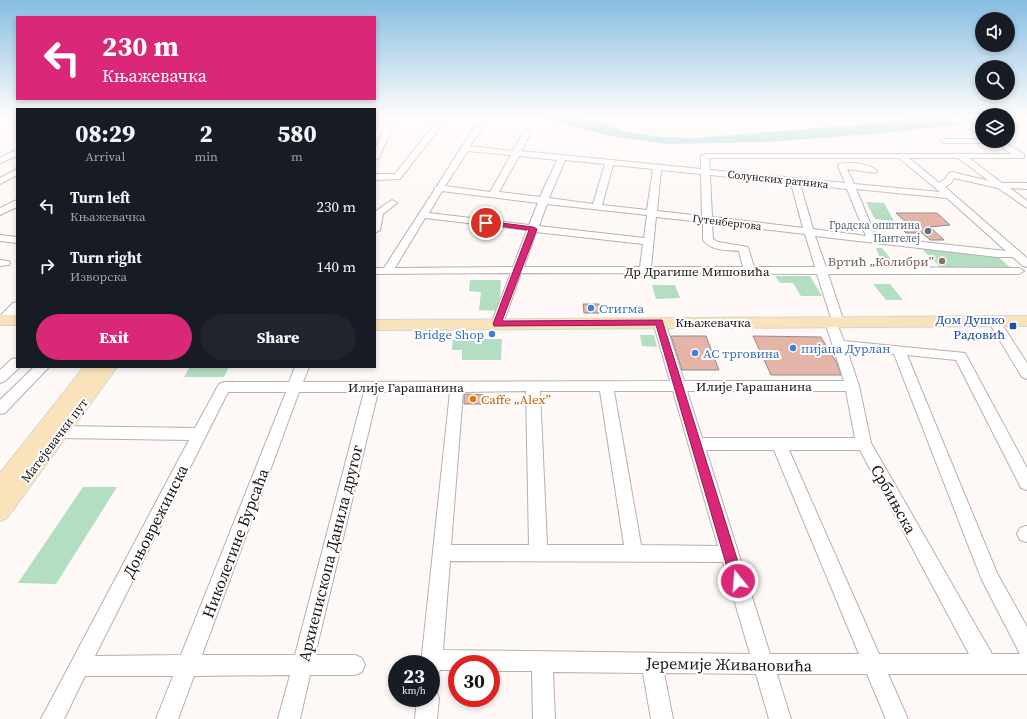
<!DOCTYPE html>
<html lang="en">
<head>
<meta charset="utf-8">
<style>
	body { margin:0; font-family:"Source Serif 4",serif; background:#20242c; color:#f1f3f6; height:100vh; display:flex; flex-direction:column; font-size:15px; white-space:nowrap }
	* { box-sizing:border-box; margin:0 }
	p { font-size:13px; color:#9ea1a6 }
	.icon { flex:none; width:22px; height:22px; fill:none; stroke:currentColor; stroke-width:2; stroke-linecap:round; stroke-linejoin:round }
	.map { position:relative; flex:1; overflow:hidden }
	.sheet { position:absolute; left:16px; top:108px; width:360px; height:260px; display:flex; flex-direction:column; background:#171b24; border-radius:0px; box-shadow:0 2px 6px #0003 }
	.sheet>* { flex:none }
	.banner { position:absolute; left:16px; top:16px; width:360px; height:84px; border-radius:0px; box-shadow:0 2px 6px #0003; background:#db2777; color:#fff; overflow:hidden }
	.buttons { position:absolute; left:975px; top:12px; display:grid; gap:8px }
	.buttons a { display:grid; place-items:center; width:40px; height:40px; border-radius:50%; background:#171b24; box-shadow:0 2px 6px #0003; font-size:20px }
	.speed { position:absolute; left:388px; top:655px; display:flex; gap:8px; font-size:20px; font-weight:700; text-align:center }
	.speed>* { display:grid; place-content:center; width:52px; height:52px; border-radius:50%; background:#171b24; box-shadow:0 2px 6px #0003; line-height:1 }
	.speed small { font-size:10px; font-weight:400 }
	.speed .limit { border:6px solid #d22; background:#fff; color:#111 }
	.pin { position:absolute; display:grid; place-items:center; width:34px; height:34px; color:#fff; margin:-17px; border:2px solid #fff; border-radius:50%; box-shadow:0 1px 4px #0007 }
	.me { position:absolute; width:44px; margin:-22px; rotate:343deg; stroke-linejoin:round; filter:drop-shadow(0 0 3px #0008) }
	.turn { display:flex; align-items:center; gap:14px; height:84px; padding:0 20px; font-size:18px }
	.turn .icon { width:52px; height:52px; stroke-width:2.5 }
	.turn b { display:block; font-size:28px; line-height:34px }
	.eta { display:flex; justify-content:space-evenly; align-items:center; height:68px; text-align:center }
	.eta b { font-size:24px; font-weight:800; line-height:28px }
	.primary-button { display:flex; gap:8px; margin-top:auto; padding:8px 20px }
	.primary-button a { flex:1; height:46px; border-radius:24px; background:#db2777; color:#fff; font-size:16px; font-weight:800; line-height:46px; text-align:center }
	.primary-button a+a { background:#20242c; color:#f1f3f6 }
	ul { padding:0; list-style:none }
	li { display:flex; align-items:center; gap:12px; height:60px; padding:0 20px }
	li div { flex:1 }
	li b { display:block; font-size:15px }
	li em { font-style:normal }
	.map>svg:first-child { display:block }
	.green { fill:#b4dec2 }
	.water { fill:#94ccd6 }
	.building { fill:#e4b4a6; stroke:#958c89 }
	.lines { fill:none; stroke-linecap:round; stroke-linejoin:round }
	.minor-casing { stroke:#b8b0ac; stroke-width:2 }
	.major-casing { stroke:#d5d5d5; stroke-width:2 }
	.minor { fill:#fff; fill-rule:evenodd }
	.major { fill:#fae3ba; fill-rule:evenodd }
	.route { fill:#db2777; stroke:#8e194d }
	.service-dot { fill:#5c6f8a; stroke:#fff; stroke-width:1.5 }
	.education-dot { fill:#8d6e63; stroke:#fff; stroke-width:1.5 }
	.shop-dot { fill:#3f7fe0; stroke:#fff; stroke-width:1.5 }
	.transit-dot { fill:#1a4fb4; stroke:#fff; stroke-width:1.5 }
	.food-dot { fill:#e8710a; stroke:#fff; stroke-width:1.5 }
	.labels { text-anchor:middle; stroke-width:4; stroke-linejoin:round; paint-order:stroke }
	.far-street-label { font-size:11px; fill:#181514; stroke:#fff }
	.far-service-label { font-size:11px; fill:#4e5e75; stroke:#fff; text-anchor:end }
	.education-label { font-size:13px; fill:#785e54; stroke:#fff; text-anchor:end }
	.street-label { font-size:13px; fill:#181514; stroke:#fff }
	.shop-label { font-size:13px; fill:#366cbe; stroke:#fff; text-anchor:start }
	.transit-label { font-size:13px; fill:#164399; stroke:#fff; text-anchor:end }
	.food-label { font-size:13px; fill:#c56008; stroke:#fff; text-anchor:start }
	.near-street-label { font-size:16px; fill:#181514; stroke:#fff }
</style>
</head>
<body>
<div class="map">
<svg width="1027" height="719" viewBox="0 0 1027 719">
	<rect width="100%" height="100%" fill="#fef8f6"/>
	<g class="green">
		<polygon points="866,202 884,203 894,221 875,219"/>
		<polygon points="919,246 996,255 1013,270 942,269"/>
		<polygon points="876,248 882,248 897,267 883,267"/>
		<polygon points="775,276 810,276 822,296 801,296 793,283 780,283"/>
		<polygon points="470,280 501,280 499,311 479,310 481,292 469,291"/>
		<polygon points="873,284 890,284 903,300 886,300"/>
		<polygon points="652,285 675,285 680,298 656,299"/>
		<polygon points="640,335 654,335 657,347 642,346"/>
		<polygon points="453,339 502,339 501,360 462,360 462,350 452,350"/>
		<polygon points="190,367 229,367 224,377 184,377"/>
		<polygon points="83,487 117,487 56,584 18,583"/>
	</g>
	<polygon class="water" points="540,116 569,116 604,124 625,132 662,137 693,138 885,123 928,116 982,116 982,122 884,133 766,142 666,144 611,136 570,126"/>
	<g class="building">
		<polygon points="896,213 937,213 950,225 930,227 944,240 930,240 922,233 906,233 899,226 910,226"/>
		<polygon points="583,304 599,304 600,313 584,313"/>
		<polygon points="671,336 706,336 719,370 682,370"/>
		<polygon points="753,336 821,337 837,363 841,375 771,375"/>
		<polygon points="464,394 487,395 486,404 464,404"/>
	</g>
	<g class="lines">
		<defs>
			<g id="minor">
				<polygon points="389,116 397,116 379,158 375,160 375,149"/>
				<polygon points="436,116 443,116 438,130 400,179 375,180 375,174 395,174 430,130"/>
				<polygon points="944,116 953,116 982,130 982,135"/>
				<path d="M475,126h6l1,2 -12,18 43,5 10,-18 4,-2 4,2 -10,18 180,18v-13l4,-2h307l-20,-13h10l22,13v4h-55l33,25h25v6l-17,-1 17,13v7l-29,-20 -44,-10 -3,5 -6,4 82,71v9l-4,-1 -10,-9h-16l-182,-21 11,31 193,1 5,3 -5,3h-191l16,48 -2,3 -4,1 6,15 121,12 62,115v22l-6,-2 -65,-128 -49,-5 90,218 30,54v47h-139l20,45h-22l-19,-45h-90l14,45h-22l-13,-45 -92,-1 9,46h-22l-8,-46 -90,-1 2,47h-22l-1,-48h-41v-7h-34v6h-17l-2,4 -7,3v-13h-10l29,-272h-72l-63,263h40l7,3 3,7 -3,7 -7,3h-45l-10,44h-22l12,-44 -96,1 -16,43h-22l17,-43h-88l-21,43h-23l148,-279 -129,-2 -5,-2 -2,-4 2,-4 5,-2 135,2 24,-44 5,-2h65l6,-15h14l-6,15 367,-1 -17,-59 2,-3h8l2,3 19,59h160l-19,-59 2,-3 4,-1 -14,-44 -296,-1 -18,51 -2,3h-8l-2,-3 20,-51 -136,1v-6h9l51,-79 -1,-1 3,-2zM468,151l43,4 -21,37 -45,-6zM519,156l38,4 -17,37 -41,-5zM709,158h190l41,34 -86,-8 -7,-15 29,4 1,-2c-7,-8 -28,-9 -38,-7l-1,2 7,17 -135,-13zM909,158h49l31,23 -37,-9 -3,1 -4,6 -6,4zM565,160l40,4 -12,40 -44,-6zM613,165l40,4 -6,41 -45,-5zM661,170l40,4 1,42 -45,-5zM710,175l81,8 12,45 -91,-11zM800,184l47,5 19,47 -53,-7zM856,189l91,9 59,53 -130,-14zM442,191l96,12 -9,22 -100,-12zM547,204l100,11 -3,23 -105,-12zM656,217l47,5v18c8,11 24,10 36,11l4,16h-92zM425,218l102,12 -14,37 -118,1zM712,223l93,11 10,33h-61l-6,-20 -30,-5 -5,-3zM536,232l107,12 -3,23h-116zM847,350l47,4 87,224 39,76h-28l-121,-211 -12,-57zM526,391l3,154h-78l12,-153zM540,391h60l24,154h-77zM614,391h59l45,155 -77,-1zM687,391h159l9,47h-153zM228,392h58l-105,263 -86,1zM299,392h65l-69,263h-93zM706,450h68l85,204h-89zM789,450h71l109,204h-90zM450,561l273,1 27,92 -307,-4z"/>
				<polygon points="942,139 982,139 982,141 986,141 982,143 945,143 941,141"/>
				<polygon points="14,151 17,151 17,156 0,163 0,158"/>
				<polygon points="17,169 17,175 0,184 0,178"/>
				<polygon points="17,200 17,207 0,215 0,208"/>
				<polygon points="392,200 397,203 383,214 380,230 375,233 375,212 384,205"/>
				<polygon points="0,235 17,237 17,243 0,241"/>
				<polygon points="0,260 9,261 10,263 9,265 0,266"/>
				<polygon points="17,302 17,313 7,323 0,323 0,316 13,303"/>
				<polygon points="994,317 998,318 1027,363 1027,379 1022,377 988,321 990,318"/>
				<polygon points="17,358 17,367 20,367 5,381 0,383 0,370 12,359"/>
				<polygon points="34,367 49,367 5,413 0,414 0,400"/>
				<polygon points="1026,526 1027,526 1027,542 1020,540 1017,534 1020,528"/>
				<polygon points="431,689 436,690 439,698 437,719 415,719 417,698 431,698"/>
			</g>
			<g id="major">
				<rect x="0" y="315" width="17" height="10"/>
				<polygon points="1027,316 1027,326 375,330 375,320"/>
				<polygon points="84,367 117,367 7,518 0,521 0,473"/>
			</g>
		</defs>
		<use href="#minor" class="minor-casing"/>
		<use href="#major" class="major-casing"/>
		<use href="#minor" class="minor"/>
		<use href="#major" class="major"/>
	</g>
	<linearGradient id="sky" x2="0" y2="1"><stop stop-color="#86bee1"/><stop offset="0.54" stop-color="#fffcfb"/><stop offset="1" stop-color="#fffcfb" stop-opacity="0"/></linearGradient>
	<rect width="1027" height="216" fill="url(#sky)"/>
	<polygon class="route" points="486,221 533,227 537,229 502,321 662,320 744,581 742,586 738,588 733,586 731,581 656,325 494,326 493,324 529,230 483,224 482,223"/>
	<circle class="service-dot" cx="928" cy="231" r="4"/>
	<circle class="education-dot" cx="942" cy="261" r="4"/>
	<g class="shop-dot">
		<circle cx="591" cy="308" r="4"/>
		<circle cx="492" cy="334" r="4"/>
		<circle cx="793" cy="348" r="4"/>
		<circle cx="695" cy="353" r="4"/>
	</g>
	<rect class="transit-dot" x="1009" y="322" width="8" height="8" rx="2"/>
	<circle class="food-dot" cx="473" cy="399" r="4"/>
	<g class="labels">
		<g class="far-street-label">
			<text transform="translate(778 179) rotate(6)" y="4">Солунских ратника</text>
			<text transform="translate(727 222) rotate(7)" y="4">Гутенбергова</text>
		</g>
		<g class="far-service-label">
			<text x="920" y="229">Градска општина<tspan x="920" dy="13">Пантелеј</tspan></text>
		</g>
		<g class="education-label">
			<text x="934" y="266">Вртић „Колибри”</text>
		</g>
		<g class="street-label">
			<text x="697" y="276">Др Драгише Мишовића</text>
			<text x="713" y="327">Књажевачка</text>
			<text x="754" y="391">Илије Гарашанина</text>
			<text x="406" y="392">Илије Гарашанина</text>
			<text transform="translate(54 440) rotate(-53)" y="5">Матејевачки пут</text>
		</g>
		<g class="shop-label">
			<text x="599" y="313">Стигма</text>
			<text x="484" y="339" text-anchor="end">Bridge Shop</text>
			<text x="801" y="353">пијаца Дурлан</text>
			<text x="703" y="358">АС трговина</text>
		</g>
		<g class="transit-label">
			<text x="1005" y="324">Дом Душко<tspan x="1005" dy="15">Радовић</tspan></text>
		</g>
		<g class="food-label">
			<text x="481" y="404">Caffe „Alex”</text>
		</g>
		<g class="near-street-label">
			<text transform="translate(894 499) rotate(61)" y="6">Србињска</text>
			<text transform="translate(155 521) rotate(-63)" y="6">Доњоврежинска</text>
			<text transform="translate(235 543) rotate(-69)" y="6">Николетине Бурсаћа</text>
			<text transform="translate(330 553) rotate(-76)" y="6">Архиепископа Данила другог</text>
			<text transform="translate(729 664) rotate(1)" y="6">Јеремије Живановића</text>
		</g>
	</g>
</svg>
<div class="buttons">
<a><svg class="icon" aria-label="sound" viewBox="0 0 24 24"><path d="M4 9h4l5-4v14l-5-4H4zM17 9q2 3 0 6"/></svg></a>
<a><svg class="icon" aria-label="search" viewBox="0 0 24 24"><circle cx="10" cy="10" r="6"/><path d="M15 15l6 6"/></svg></a>
<a><svg class="icon" aria-label="layers" viewBox="0 0 24 24"><path d="M12 4l9 5-9 5-9-5zM3 14l9 5 9-5"/></svg></a>
</div>
<div class="speed"><div>23<small>km/h</small></div><div class="limit">30</div></div>
<div class="pin" style="left:486px;top:223px;background:#d93025"><svg class="icon" aria-label="arrive" viewBox="0 0 24 24"><path d="M6 21V4h12l-3 4 3 4H6"/></svg></div>
<svg class="me" style="left:738px;top:581px" viewBox="-20 -20 40 40"><circle r="17" fill="#db2777" stroke="#fff" stroke-width="3"/><path d="M0-11L8 9 0 5-8 9z" fill="#fff"/></svg>
<div class="banner">
<div class="turn"><svg class="icon" aria-label="left" viewBox="0 0 24 24"><path d="M17 20v-9H6M10 6l-5 5 5 5"/></svg><div><b>230 m</b>Књажевачка</div></div>
</div>
<section class="sheet">
<div class="eta">
<div><b>08:29</b><p>Arrival</p></div>
<div><b>2</b><p>min</p></div>
<div><b>580</b><p>m</p></div>
</div>
<ul>
<li><svg class="icon" aria-label="left" viewBox="0 0 24 24"><path d="M17 20v-9H6M10 6l-5 5 5 5"/></svg><div><b>Turn left</b><p>Књажевачка</p></div><em>230 m</em></li>
<li><svg class="icon" aria-label="right" viewBox="0 0 24 24"><path d="M7 20v-9h11M14 6l5 5-5 5"/></svg><div><b>Turn right</b><p>Изворска</p></div><em>140 m</em></li>
</ul>
<div class="primary-button"><a>Exit</a><a>Share</a></div>
</section>
</div>
</body>
</html>
